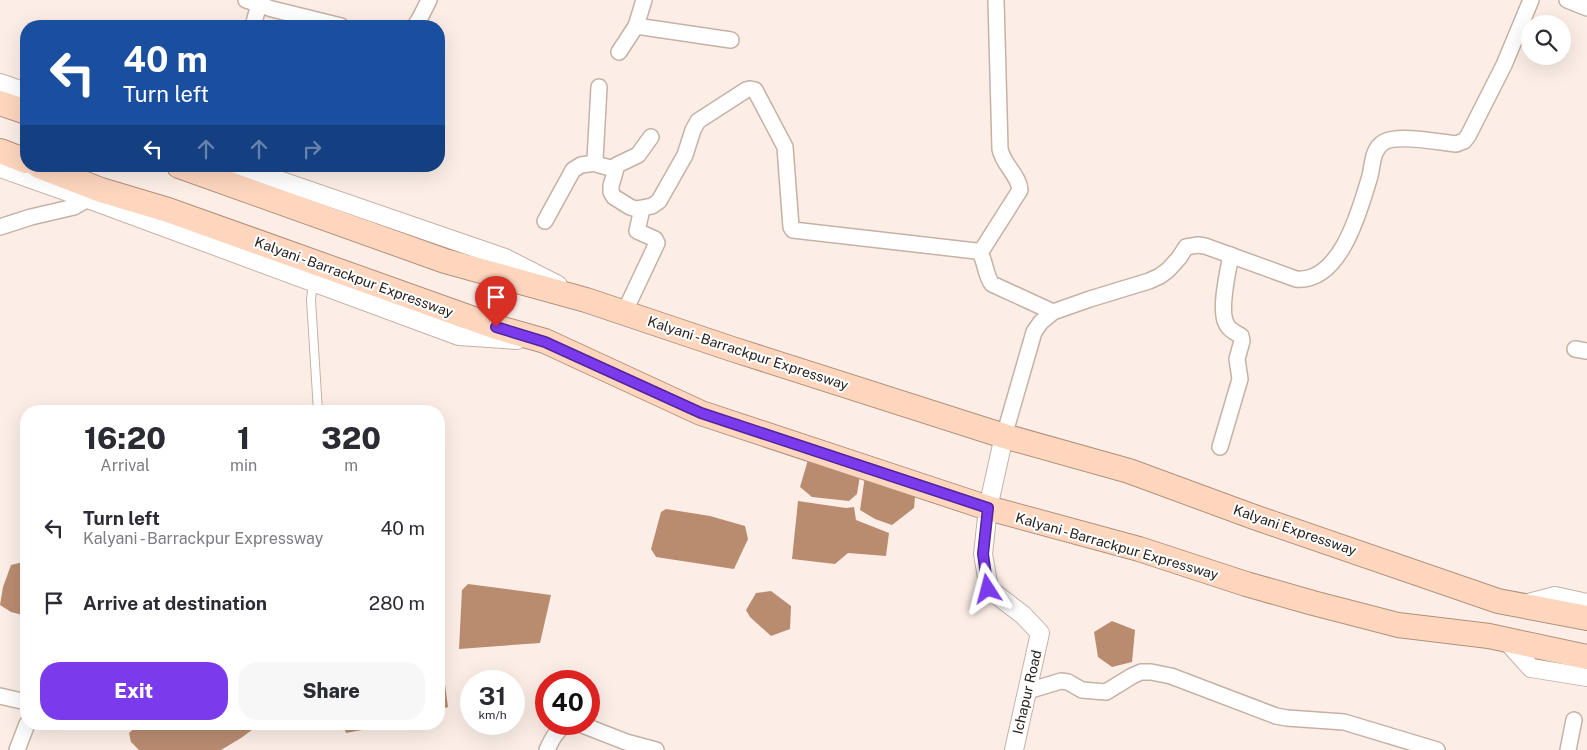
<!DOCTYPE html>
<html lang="en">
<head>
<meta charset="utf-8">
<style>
	body { margin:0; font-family:"Public Sans",sans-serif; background:#f7f7f7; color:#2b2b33; height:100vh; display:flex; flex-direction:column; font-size:19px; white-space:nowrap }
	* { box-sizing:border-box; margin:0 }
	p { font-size:16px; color:#7c7c81 }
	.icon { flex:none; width:28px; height:28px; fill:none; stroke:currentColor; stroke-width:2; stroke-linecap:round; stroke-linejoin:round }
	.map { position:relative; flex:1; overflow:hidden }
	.details { position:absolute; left:20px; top:405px; width:425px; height:325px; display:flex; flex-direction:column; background:#fff; border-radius:20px; box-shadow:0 5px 20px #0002 }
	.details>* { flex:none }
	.hud { position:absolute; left:20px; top:20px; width:425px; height:152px; border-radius:20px; box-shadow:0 5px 20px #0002; background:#1a4fa0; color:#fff; overflow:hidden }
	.fabs { position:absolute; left:1521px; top:15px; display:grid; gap:10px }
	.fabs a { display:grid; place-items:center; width:50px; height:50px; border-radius:50%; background:#fff; box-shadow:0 5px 20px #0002; font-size:25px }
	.speed { position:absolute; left:460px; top:670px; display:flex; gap:10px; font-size:25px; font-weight:700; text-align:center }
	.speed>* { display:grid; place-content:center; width:65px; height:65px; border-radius:50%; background:#fff; box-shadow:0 5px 20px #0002; line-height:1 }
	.speed small { font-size:12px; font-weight:400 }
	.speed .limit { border:8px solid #d22; background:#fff; color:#111 }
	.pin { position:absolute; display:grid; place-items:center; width:42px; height:42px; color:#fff; margin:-51px -21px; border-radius:50% 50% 50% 0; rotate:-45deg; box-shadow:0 0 5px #0007 }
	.pin .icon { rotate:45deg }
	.me { position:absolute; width:55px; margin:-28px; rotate:351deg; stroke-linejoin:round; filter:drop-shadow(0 0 4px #0008) }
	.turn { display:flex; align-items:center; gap:18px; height:105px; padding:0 20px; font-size:22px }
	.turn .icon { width:65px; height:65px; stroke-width:2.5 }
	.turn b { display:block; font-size:35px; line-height:42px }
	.lanes { display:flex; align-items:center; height:48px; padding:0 20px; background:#0003; justify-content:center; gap:25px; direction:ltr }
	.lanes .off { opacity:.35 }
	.eta { display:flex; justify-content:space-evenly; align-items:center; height:85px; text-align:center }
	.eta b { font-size:30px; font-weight:800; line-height:35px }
	.button { display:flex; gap:10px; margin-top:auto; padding:10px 20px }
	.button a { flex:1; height:58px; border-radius:20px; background:#7c3aed; color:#fff; font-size:20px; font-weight:800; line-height:58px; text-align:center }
	.button a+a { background:#f7f7f7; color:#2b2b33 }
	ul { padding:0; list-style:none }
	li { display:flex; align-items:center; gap:15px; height:75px; padding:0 20px }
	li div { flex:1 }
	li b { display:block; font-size:19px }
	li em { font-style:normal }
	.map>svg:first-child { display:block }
	.water { fill:#b98c70 }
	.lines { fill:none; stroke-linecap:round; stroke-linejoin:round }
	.service-casing { stroke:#c6b1a5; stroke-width:10 }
	.minor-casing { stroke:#c6b1a5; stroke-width:18 }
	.tertiary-casing { stroke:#c6b1a5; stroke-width:20 }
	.trunk-casing { stroke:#b2907a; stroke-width:26 }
	.service { stroke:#fff; stroke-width:8 }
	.minor { stroke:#fff; stroke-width:15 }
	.tertiary { stroke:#fff; stroke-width:18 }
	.trunk { stroke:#fed6be; stroke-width:24 }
	.route-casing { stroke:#51269a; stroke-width:12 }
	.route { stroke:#7c3aed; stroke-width:9 }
	.labels { text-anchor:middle; stroke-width:4; stroke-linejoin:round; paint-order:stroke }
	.street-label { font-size:14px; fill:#28211c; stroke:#fff }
</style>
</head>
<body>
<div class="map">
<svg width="1587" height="750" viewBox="0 0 1587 750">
	<rect width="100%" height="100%" fill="#fceee7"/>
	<g class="water">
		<polygon points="810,453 863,457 857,494 849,501 812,497 800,487"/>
		<polygon points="865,476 916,487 914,508 892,525 875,519 860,510"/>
		<polygon points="798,501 846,508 854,507 856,520 889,533 886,556 848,553 835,564 792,559"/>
		<polygon points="666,509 710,516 745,526 748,539 734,569 656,557 651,549 661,512"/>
		<polygon points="19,563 26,563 26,616 11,612 0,605 3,587 11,565"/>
		<polygon points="468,584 551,595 540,643 459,649 462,590"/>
		<polygon points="771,591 791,606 790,629 771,636 750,617 746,610 756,593"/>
		<polygon points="1112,621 1135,630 1132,662 1112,667 1098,657 1094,632"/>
		<polygon points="439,638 448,707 439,710"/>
		<polygon points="139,724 260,724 241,738 221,750 139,750 131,742 129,733"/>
		<polygon points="343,724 394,724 346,733"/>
	</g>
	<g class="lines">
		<defs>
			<polyline id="service" points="313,281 311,300 318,411"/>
			<g id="minor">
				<polyline points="246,0 272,9 341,26"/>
				<polyline points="1567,0 1587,8"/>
				<polyline points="253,26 259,4"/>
				<polyline points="415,26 420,18 429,0"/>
				<polyline points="636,26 731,40"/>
				<polyline points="619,52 636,26 644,0"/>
				<polyline points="599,87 595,160 599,165 615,169"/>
				<path d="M651,137l-13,18 -21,10 -6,21v6l3,5 16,10 6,2 16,-3 7,-5 26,-46 8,-25 5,-9 48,-31 4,-1 5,1 30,57 6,80 2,3 183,21 4,2c6,10 5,22 12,31l61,28"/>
				<polyline points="545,221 573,170 581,165 596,163"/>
				<polyline points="0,227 31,217 74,207 88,199"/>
				<path d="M980,253l40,-63c-1,-15 -17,-25 -20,-41l-4,-149"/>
				<polyline points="624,313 657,243 655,239 637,231 642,209"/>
				<polyline points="1575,349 1587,351"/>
				<path d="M1004,436l30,-104 7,-10 12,-10 37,-13 59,-18 11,-5 8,-6 11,-12 7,-11 12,-2 7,1 91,33c45,4 64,-70 74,-103 3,-12 2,-27 14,-34 14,-8 55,0 72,2l8,-3 4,-5 36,-71 27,-65"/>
				<path d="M1220,447l20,-68 -3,-20 5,-18 -1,-5c-5,-3 -13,-7 -15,-13 -7,-14 2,-52 5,-68"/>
				<polyline points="1028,691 1061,681 1068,682 1082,690 1106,692 1132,676 1141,672 1151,672 1171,676 1276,716 1287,718 1344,722 1437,750"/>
				<polyline points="0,696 26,702"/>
				<polyline points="580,724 626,742 656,750"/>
				<polyline points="17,750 27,724"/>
				<path d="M547,750c5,-11 9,-19 19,-26"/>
				<polyline points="1568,750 1574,720"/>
			</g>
			<g id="tertiary">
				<polyline points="0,83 26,92"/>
				<polyline points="238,166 505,258 558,285"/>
				<polyline points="0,168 88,199 459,336 517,340"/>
				<polyline points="1004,436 988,508 983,554 989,589 1023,615 1040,633 1014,750"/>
				<polyline points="1524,604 1555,596 1587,603"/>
				<polyline points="1505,639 1531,668 1587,677"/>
			</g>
			<g id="trunk">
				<polyline points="0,103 26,112"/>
				<polyline points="0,151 26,161"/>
				<polyline points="39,166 101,190 168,210 496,327 545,341 701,413 988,508 1139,549 1246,584 1313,603 1398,625 1489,636 1587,657"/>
				<polyline points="179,166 445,261 586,300 732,349 1004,436 1129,471 1254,517 1498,601 1587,618"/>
			</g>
		</defs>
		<use href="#service" class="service-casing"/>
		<use href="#minor" class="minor-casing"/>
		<use href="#tertiary" class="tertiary-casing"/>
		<use href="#trunk" class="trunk-casing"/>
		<use href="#service" class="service"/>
		<use href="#minor" class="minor"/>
		<use href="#tertiary" class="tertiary"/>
		<use href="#trunk" class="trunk"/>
	</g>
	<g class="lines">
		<defs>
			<polyline id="route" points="496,327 545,342 701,413 988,508 983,554 988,589"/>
		</defs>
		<use href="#route" class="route-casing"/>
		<use href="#route" class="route"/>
	</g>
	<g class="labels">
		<g class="street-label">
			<text transform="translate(354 277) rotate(20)" y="5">Kalyani - Barrackpur Expressway</text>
			<text transform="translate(748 353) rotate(18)" y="5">Kalyani - Barrackpur Expressway</text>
			<text transform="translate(1295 530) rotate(19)" y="5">Kalyani Expressway</text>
			<text transform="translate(1117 546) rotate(16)" y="5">Kalyani - Barrackpur Expressway</text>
			<text transform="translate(1027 692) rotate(-77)" y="5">Ichapur Road</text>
		</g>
	</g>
</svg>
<div class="fabs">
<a><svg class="icon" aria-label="search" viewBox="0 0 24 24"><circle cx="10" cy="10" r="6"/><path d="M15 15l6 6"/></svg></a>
</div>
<div class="speed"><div>31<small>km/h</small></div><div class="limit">40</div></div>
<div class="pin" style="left:496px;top:327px;background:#d93025"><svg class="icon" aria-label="arrive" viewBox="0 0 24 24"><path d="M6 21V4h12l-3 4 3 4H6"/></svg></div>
<svg class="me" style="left:988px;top:589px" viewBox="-20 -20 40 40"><path d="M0-17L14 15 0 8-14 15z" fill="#7c3aed" stroke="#fff" stroke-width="4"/></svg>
<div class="hud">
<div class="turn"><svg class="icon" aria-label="left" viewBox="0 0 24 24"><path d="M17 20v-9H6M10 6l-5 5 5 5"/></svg><div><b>40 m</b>Turn left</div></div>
<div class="lanes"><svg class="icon" aria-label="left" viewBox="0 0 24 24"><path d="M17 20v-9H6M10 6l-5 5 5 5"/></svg><svg class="icon off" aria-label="ahead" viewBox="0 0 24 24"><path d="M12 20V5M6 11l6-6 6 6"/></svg><svg class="icon off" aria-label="ahead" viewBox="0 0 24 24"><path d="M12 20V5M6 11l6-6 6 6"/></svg><svg class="icon off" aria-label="right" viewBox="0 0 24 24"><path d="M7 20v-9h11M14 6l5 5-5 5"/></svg></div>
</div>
<section class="details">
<div class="eta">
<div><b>16:20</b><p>Arrival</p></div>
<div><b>1</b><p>min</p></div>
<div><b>320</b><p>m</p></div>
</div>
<ul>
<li><svg class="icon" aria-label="left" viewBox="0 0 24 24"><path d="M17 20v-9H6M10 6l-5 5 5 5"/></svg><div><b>Turn left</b><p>Kalyani - Barrackpur Expressway</p></div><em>40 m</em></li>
<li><svg class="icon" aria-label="arrive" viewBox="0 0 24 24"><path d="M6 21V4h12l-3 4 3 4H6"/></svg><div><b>Arrive at destination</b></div><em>280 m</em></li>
</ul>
<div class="button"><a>Exit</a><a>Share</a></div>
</section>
</div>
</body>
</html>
